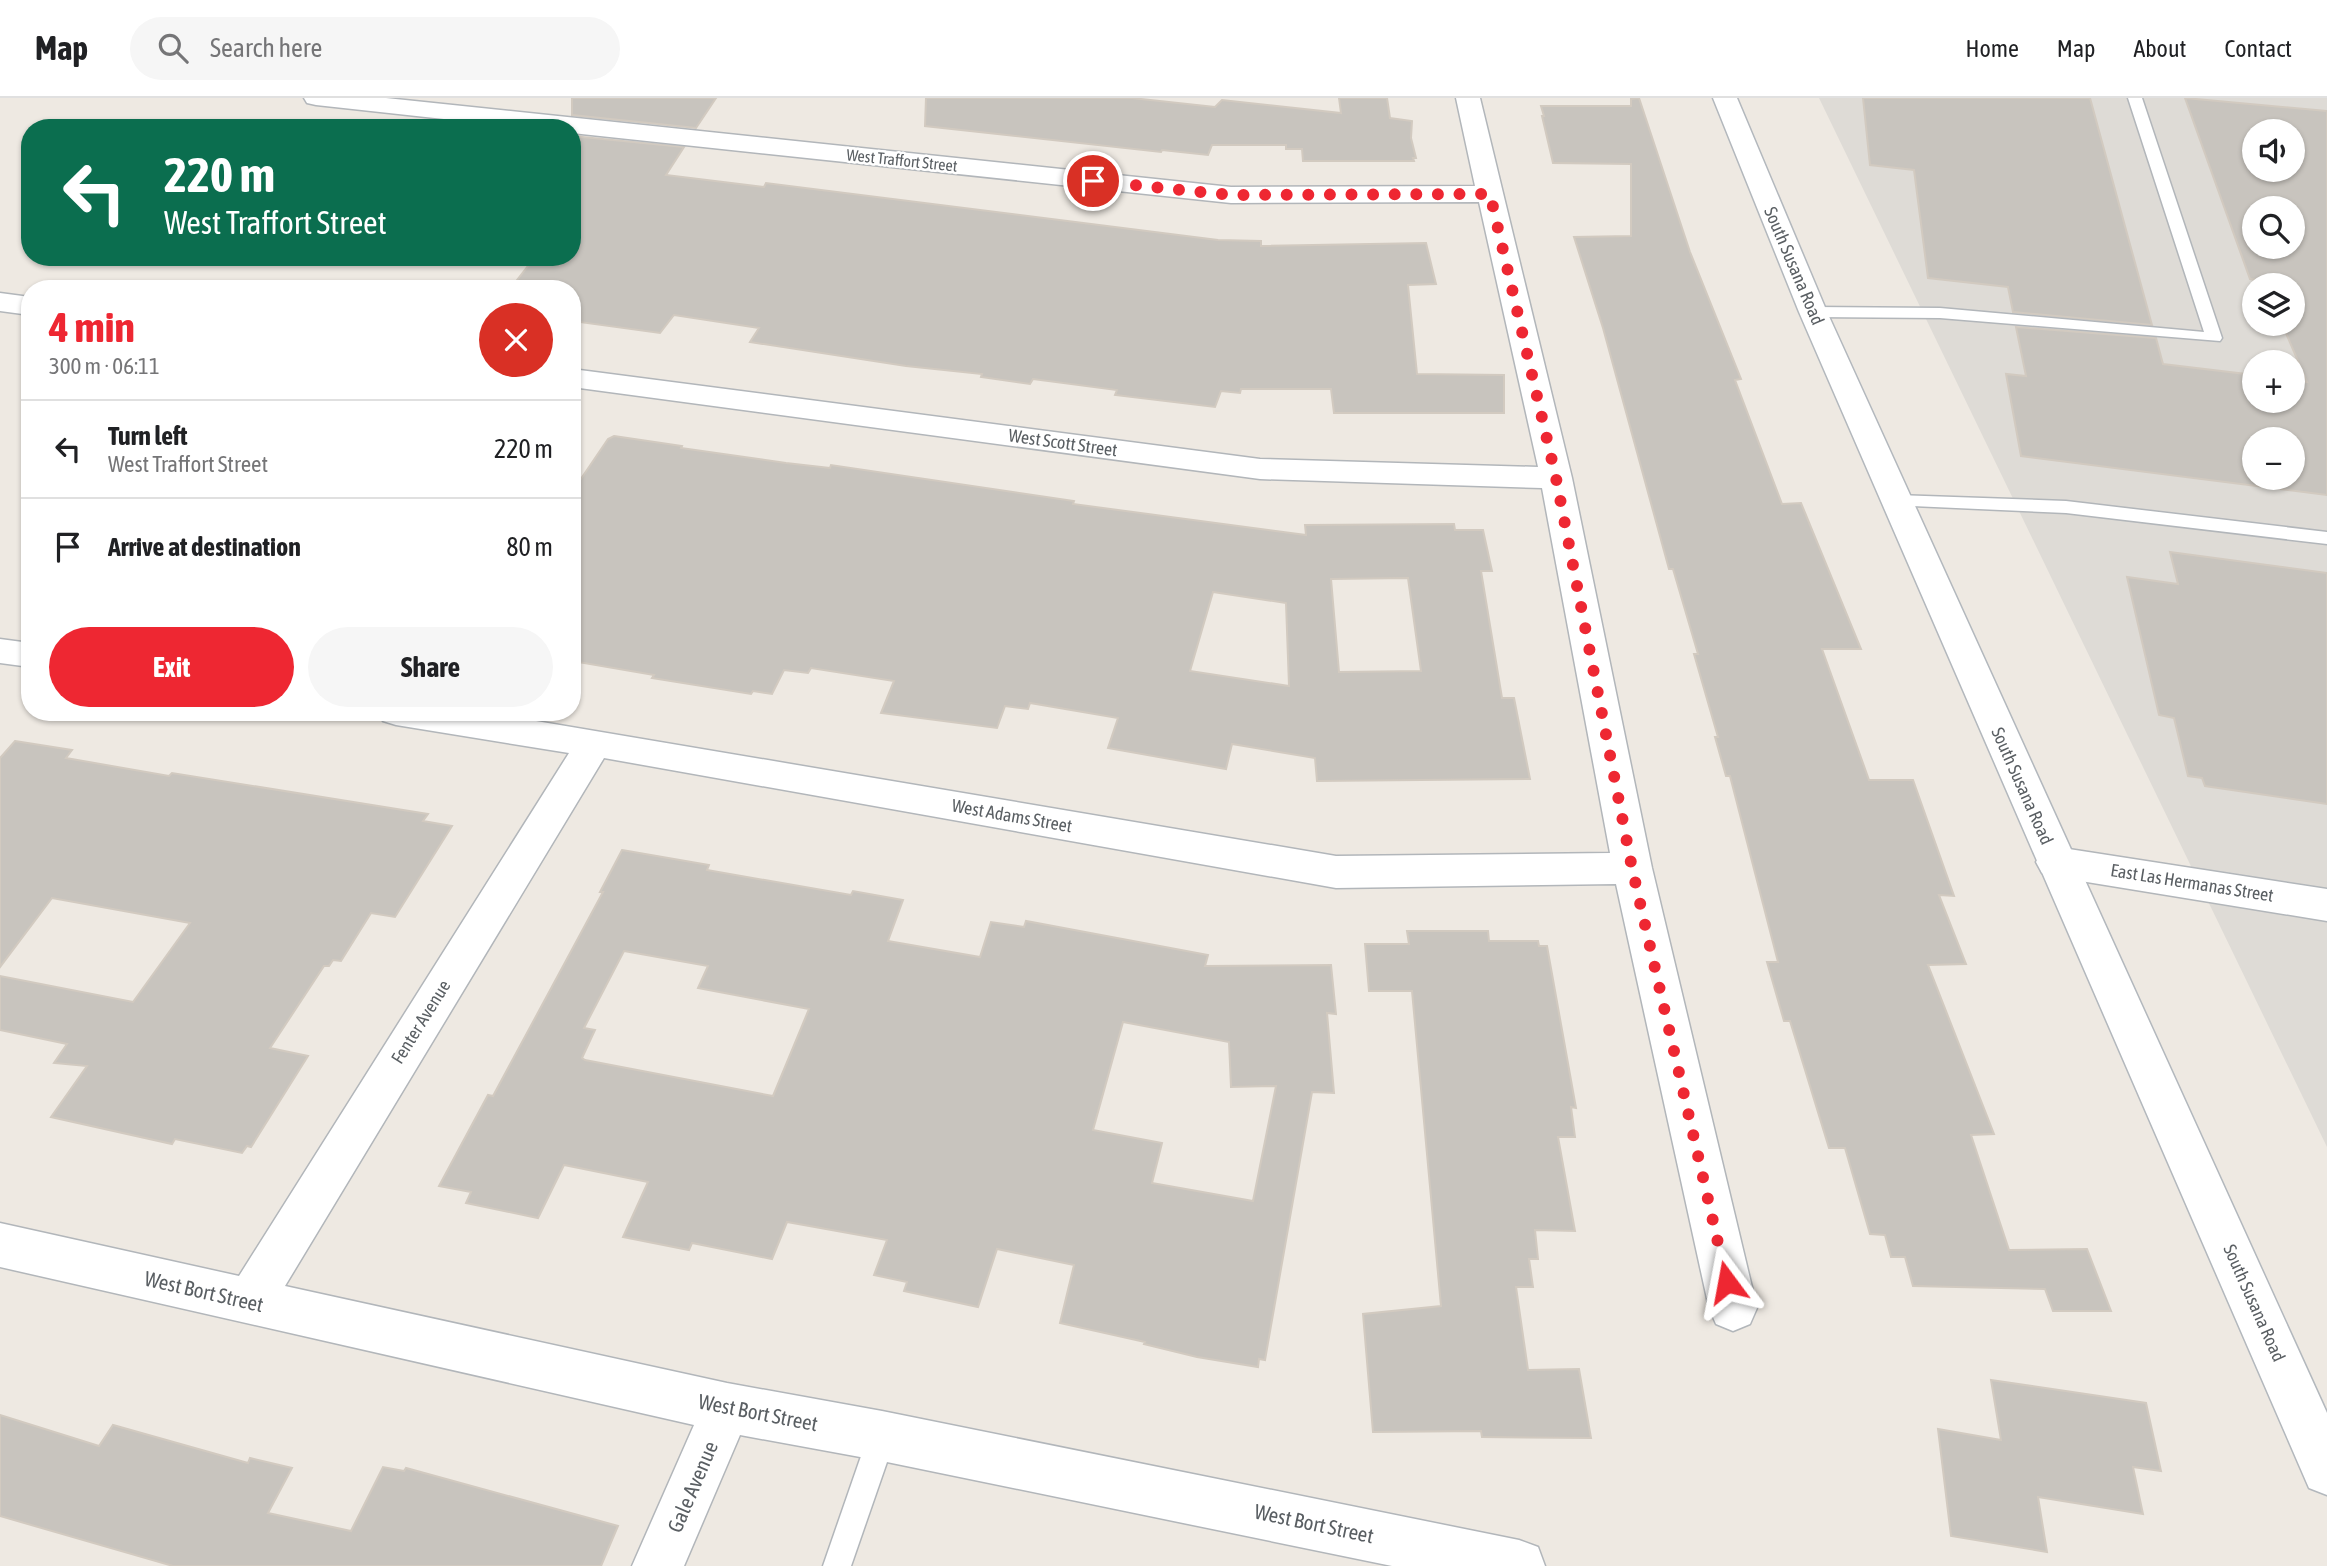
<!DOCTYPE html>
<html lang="en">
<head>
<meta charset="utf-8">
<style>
	body { margin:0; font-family:"Asap Condensed",sans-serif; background:#f6f6f6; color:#202124; height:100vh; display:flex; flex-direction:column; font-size:26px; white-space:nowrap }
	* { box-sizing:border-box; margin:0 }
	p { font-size:23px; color:#757577 }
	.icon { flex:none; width:38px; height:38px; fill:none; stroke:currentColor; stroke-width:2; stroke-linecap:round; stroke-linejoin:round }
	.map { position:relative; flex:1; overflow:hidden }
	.panel { position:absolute; left:21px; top:182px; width:560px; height:441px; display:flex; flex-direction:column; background:#fff; border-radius:28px; box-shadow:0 2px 5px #0004 }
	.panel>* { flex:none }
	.top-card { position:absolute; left:21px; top:21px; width:560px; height:147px; border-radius:28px; box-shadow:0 2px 5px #0004; background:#0b6e4f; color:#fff; overflow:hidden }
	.buttons { position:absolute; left:2242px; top:21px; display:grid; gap:14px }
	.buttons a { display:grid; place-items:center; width:63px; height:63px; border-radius:50%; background:#fff; box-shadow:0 2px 5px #0004; font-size:35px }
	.pin { position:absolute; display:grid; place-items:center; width:60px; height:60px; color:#fff; margin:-30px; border:4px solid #fff; border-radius:50%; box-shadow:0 2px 7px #0007 }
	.me { position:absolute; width:77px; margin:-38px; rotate:347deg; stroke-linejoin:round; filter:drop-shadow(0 0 5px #0008) }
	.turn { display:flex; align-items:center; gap:24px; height:147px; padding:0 28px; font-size:32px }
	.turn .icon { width:91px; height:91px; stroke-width:2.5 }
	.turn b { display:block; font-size:49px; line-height:60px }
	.round { display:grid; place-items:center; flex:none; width:74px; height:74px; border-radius:37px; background:#f6f6f6 }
	.headline { display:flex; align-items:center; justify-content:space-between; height:119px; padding:0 28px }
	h1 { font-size:42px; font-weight:700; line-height:52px; color:#ee2732 }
	.button { display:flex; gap:14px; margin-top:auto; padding:14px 28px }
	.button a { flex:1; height:80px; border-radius:42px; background:#ee2732; color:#fff; font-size:28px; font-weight:700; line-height:80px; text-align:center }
	.button a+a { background:#f6f6f6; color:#202124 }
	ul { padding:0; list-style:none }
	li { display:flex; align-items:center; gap:21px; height:98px; padding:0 28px; border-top:2px solid #e0e0e0 }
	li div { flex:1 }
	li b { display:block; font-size:26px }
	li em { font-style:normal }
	header { display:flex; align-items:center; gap:42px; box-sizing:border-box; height:98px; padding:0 35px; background:#fff; border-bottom:2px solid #e0e0e0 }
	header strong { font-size:33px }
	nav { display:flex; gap:38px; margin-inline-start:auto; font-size:24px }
	.search { width:490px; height:63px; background:#f6f6f6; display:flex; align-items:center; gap:18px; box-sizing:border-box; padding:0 24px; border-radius:38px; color:#757577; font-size:26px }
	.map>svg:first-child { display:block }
	.industrial { fill:#dedbd6; fill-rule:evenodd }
	.building { fill:#c8c4be; stroke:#d2cac0; stroke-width:2; fill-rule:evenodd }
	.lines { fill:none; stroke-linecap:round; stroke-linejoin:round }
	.lane-casing { stroke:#b2b6ba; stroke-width:3 }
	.street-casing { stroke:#b2b6ba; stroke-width:3 }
	.secondary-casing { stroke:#b3b8bd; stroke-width:3 }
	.lane { fill:#fff; fill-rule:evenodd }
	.street { fill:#fff; fill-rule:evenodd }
	.secondary { fill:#fff; fill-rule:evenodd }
	.route { stroke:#ee2732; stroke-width:12; stroke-dasharray:0 21.6 }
	.labels { text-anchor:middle; stroke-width:5; stroke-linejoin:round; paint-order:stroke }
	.far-street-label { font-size:16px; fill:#5a5f63; stroke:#fff }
	.street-label { font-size:18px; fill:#5a5f63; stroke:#fff }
	.near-street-label { font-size:21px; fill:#5a5f63; stroke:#fff }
</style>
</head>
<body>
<header>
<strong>Map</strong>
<div class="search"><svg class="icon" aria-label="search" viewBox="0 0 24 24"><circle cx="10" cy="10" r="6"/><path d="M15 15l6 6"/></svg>Search here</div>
<nav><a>Home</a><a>Map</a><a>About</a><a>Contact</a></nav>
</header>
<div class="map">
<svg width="2327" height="1468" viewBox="0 0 2327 1468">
	<rect width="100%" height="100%" fill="#eee9e2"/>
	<path class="industrial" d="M1819,0h508v1049zM2254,33h38v39h-38zM2254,110h38v39h-38zM2254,187h38v39h-38zM2254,264h38v39h-38zM2254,341h38v39h-38z"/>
	<g class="building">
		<polygon points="572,0 716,0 696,30 572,17"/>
		<polygon points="926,0 1132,0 1215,9 1222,2 1341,15 1339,0 1387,0 1390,20 1412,23 1411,40 1416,60 1413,60 1414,63 1303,63 1302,51 1286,51 1286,47 1212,47 1208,57 1162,52 1161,54 925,28"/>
		<polygon points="1639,0 1690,154 1741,281 1735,282 1782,406 1801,405 1861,551 1822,551 1869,682 1913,682 1954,798 1939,797 1966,866 1928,867 1994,1036 1971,1037 2009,1152 2087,1151 2111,1213 2053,1213 2045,1191 1913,1188 1905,1159 1891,1159 1885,1137 1870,1136 1845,1050 1829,1050 1790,923 1784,923 1767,864 1778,864 1730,678 1726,678 1715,639 1718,639 1694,556 1698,556 1673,471 1669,471 1603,230 1574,139 1631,138 1631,66 1553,65 1542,18 1544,18 1541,8 1631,8 1631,1"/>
		<polygon points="1863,0 2090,0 2152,227 2013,214 2008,189 1928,180 1914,72 1870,67"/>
		<path d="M2185,0l142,13v384l-306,-39 -15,-82 20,2 -10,-49 140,11 7,26 91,11v26h38v-21l15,2 -25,-58h10v-39h-26l-2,-4 -14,-2zM2254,33h38v39h-38zM2254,110h38v39h-38zM2254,341h38v39h-38z"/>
		<polygon points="572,38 684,49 666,77 764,89 766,85 1218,142 1261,143 1261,148 1426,145 1436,186 1408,187 1417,276 1504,277 1504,315 1334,315 1331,291 1241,291 1240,295 1221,293 1215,309 1115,297 1117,292 1033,281 1030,286 981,279 982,276 906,268 750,244 759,230 674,217 660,235 572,223 572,191 510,191 535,159 572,159"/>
		<path d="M614,338l68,10 -1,2 105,15 44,5 1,-3 243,36 -1,3 233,31 -1,-10 149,-1 1,6h28l9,41h-11l21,127h12l16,81 -213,2 -2,-23 -83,-14 -6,25 -118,-21 10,-30 -47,-8 -41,-7 -2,6 -23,-3 -8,22 -116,-15 13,-32 -83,-13 -3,5 -24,-3 -12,24 -19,-3 -2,3 -99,-16 2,-3 -82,-14v-169l36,-53zM1408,480l13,93 -82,1 -8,-93zM1213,494l73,11 3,83 -99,-15z"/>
		<polygon points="2170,454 2327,475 2327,706 2205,688 2202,680 2188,678 2174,620 2159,617 2127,479 2178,486"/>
		<polygon points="15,643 72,652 66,660 169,678 172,675 428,716 423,723 452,728 395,819 371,815 341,863 333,862 329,868 324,868 270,950 308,958 251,1049 247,1048 242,1055 175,1041 172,1046 51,1019 87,968 54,965 67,946 0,932 0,878 133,904 190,825 52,800 0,869 0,660"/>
		<path d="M622,752l87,15 -2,5 144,25 2,-4 50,9 -15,41 92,16 11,-35 33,5 2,-6 182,34 -3,11 126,-1 5,49 -9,-1 7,80 -22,-1 -47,268 -6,-1 -1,8 -61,-10 -53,-13 1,-2 -85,-19 14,-58 -77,-16 -19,58 -74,-16 3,-9 -33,-7 13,-35 -100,-18 -15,37 -80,-16 -3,7 -66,-13 25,-55 -84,-17 -26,53 -72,-15 5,-11 -32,-6 49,-91 5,1 110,-204h-3zM624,853l84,15 -10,22 111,21 -36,87 -188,-36 -3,-2 13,-28 -11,-2zM1123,924l106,20 2,45 45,-1 -23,115 -101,-18 10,-40 -69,-13z"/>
		<polygon points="1407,833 1488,833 1489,843 1538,843 1539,848 1547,848 1576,1010 1571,1009 1575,1039 1558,1039 1575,1133 1535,1132 1538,1161 1529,1161 1533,1189 1516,1189 1528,1272 1579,1271 1591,1340 1482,1339 1481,1333 1373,1334 1363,1216 1441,1208 1412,893 1369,893 1365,846 1409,846"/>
		<polygon points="1991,1282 2146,1305 2161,1373 2133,1369 2143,1416 2038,1399 2047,1454 1951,1438 1938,1331 2001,1342"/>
		<polygon points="0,1317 99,1348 113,1327 248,1365 250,1360 292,1370 268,1415 351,1433 383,1369 404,1373 406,1370 618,1428 601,1468 173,1468 0,1418"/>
	</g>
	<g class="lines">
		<defs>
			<g id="lane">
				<polygon points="2128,0 2142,0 2222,240 2220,243 1940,220 1813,219 1805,214 1813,209 1940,210 2204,234"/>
				<polygon points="1896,397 2066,403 2327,434 2327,446 2066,415 1890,407 1887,403 1890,399"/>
				<polygon points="882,1324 892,1328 896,1338 851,1468 823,1468 868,1338 872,1328"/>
			</g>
			<g id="street">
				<polygon points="304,0 386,0 1231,89 1475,88 1456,0 1480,0 1572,380 1652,770 1757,1210 1750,1226 1733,1233 1716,1226 1709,1210 1616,786 1336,790 604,660 285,1188 727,1285 882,1313 1519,1442 1538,1449 1545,1468 1392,1468 882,1363 740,1337 684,1468 632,1468 694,1327 0,1169 0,1125 239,1178 569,655 396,627 383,623 378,614 483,614 1336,758 1610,755 1542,390 1260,381 572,289 572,271 1260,361 1538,369 1479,104 1231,105 572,35 572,30 526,30 316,7 307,5"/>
				<polygon points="0,195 30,199 30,217 0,213"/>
				<polygon points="0,541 30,545 30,569 0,565"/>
				<polygon points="2056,749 2327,791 2327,823 2056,779 2042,775 2036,764 2042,753"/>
			</g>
			<polygon id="secondary" points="1713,0 1737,0 1827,214 2327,1315 2327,1397 2309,1390 1799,214"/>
		</defs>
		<use href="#lane" class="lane-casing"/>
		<use href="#street" class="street-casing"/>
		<use href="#secondary" class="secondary-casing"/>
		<use href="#lane" class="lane"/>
		<use href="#street" class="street"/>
		<use href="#secondary" class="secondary"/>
	</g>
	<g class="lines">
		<polyline class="route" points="1093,83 1231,97 1490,96 1556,380 1632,770 1727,1184"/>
	</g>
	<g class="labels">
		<g class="far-street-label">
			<text transform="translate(902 62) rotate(6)" y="6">West Traffort Street</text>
		</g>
		<g class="street-label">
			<text transform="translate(1794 168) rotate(67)" y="6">South Susana Road</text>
			<text transform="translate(1063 345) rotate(8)" y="6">West Scott Street</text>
			<text transform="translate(2022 688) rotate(66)" y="6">South Susana Road</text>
			<text transform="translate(1012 718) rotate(10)" y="6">West Adams Street</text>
			<text transform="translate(2192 785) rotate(9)" y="6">East Las Hermanas Street</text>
			<text transform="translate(421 924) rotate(-58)" y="6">Fenter Avenue</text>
			<text transform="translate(2254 1205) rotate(66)" y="6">South Susana Road</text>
		</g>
		<g class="near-street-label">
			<text transform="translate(204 1194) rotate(13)" y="7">West Bort Street</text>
			<text transform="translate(758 1315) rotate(11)" y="7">West Bort Street</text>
			<text transform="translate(693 1389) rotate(-67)" y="7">Gale Avenue</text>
			<text transform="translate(1314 1426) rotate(12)" y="7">West Bort Street</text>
		</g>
	</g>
</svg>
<div class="buttons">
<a><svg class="icon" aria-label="sound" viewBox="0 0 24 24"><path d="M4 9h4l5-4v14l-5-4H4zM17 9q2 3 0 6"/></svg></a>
<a><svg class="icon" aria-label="search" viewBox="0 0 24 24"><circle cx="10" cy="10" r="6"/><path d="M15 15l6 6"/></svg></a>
<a><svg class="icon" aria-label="layers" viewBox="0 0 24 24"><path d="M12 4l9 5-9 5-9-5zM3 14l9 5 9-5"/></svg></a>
<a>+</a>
<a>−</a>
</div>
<div class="pin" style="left:1093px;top:83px;background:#d93025"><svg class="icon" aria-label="arrive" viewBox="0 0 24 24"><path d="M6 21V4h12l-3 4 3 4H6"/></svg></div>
<svg class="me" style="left:1727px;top:1184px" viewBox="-20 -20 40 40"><path d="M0-17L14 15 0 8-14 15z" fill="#ee2732" stroke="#fff" stroke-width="4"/></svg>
<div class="top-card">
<div class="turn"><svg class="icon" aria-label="left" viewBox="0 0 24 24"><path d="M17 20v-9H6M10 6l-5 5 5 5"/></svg><div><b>220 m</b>West Traffort Street</div></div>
</div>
<section class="panel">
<div class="headline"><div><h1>4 min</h1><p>300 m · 06:11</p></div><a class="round" style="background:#d93025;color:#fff"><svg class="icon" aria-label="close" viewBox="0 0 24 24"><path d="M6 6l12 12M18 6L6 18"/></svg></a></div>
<ul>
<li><svg class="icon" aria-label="left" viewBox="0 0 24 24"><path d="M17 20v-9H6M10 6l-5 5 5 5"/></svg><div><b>Turn left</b><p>West Traffort Street</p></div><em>220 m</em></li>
<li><svg class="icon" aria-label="arrive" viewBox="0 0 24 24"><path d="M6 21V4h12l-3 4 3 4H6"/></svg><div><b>Arrive at destination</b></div><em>80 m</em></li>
</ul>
<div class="button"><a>Exit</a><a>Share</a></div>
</section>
</div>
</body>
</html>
